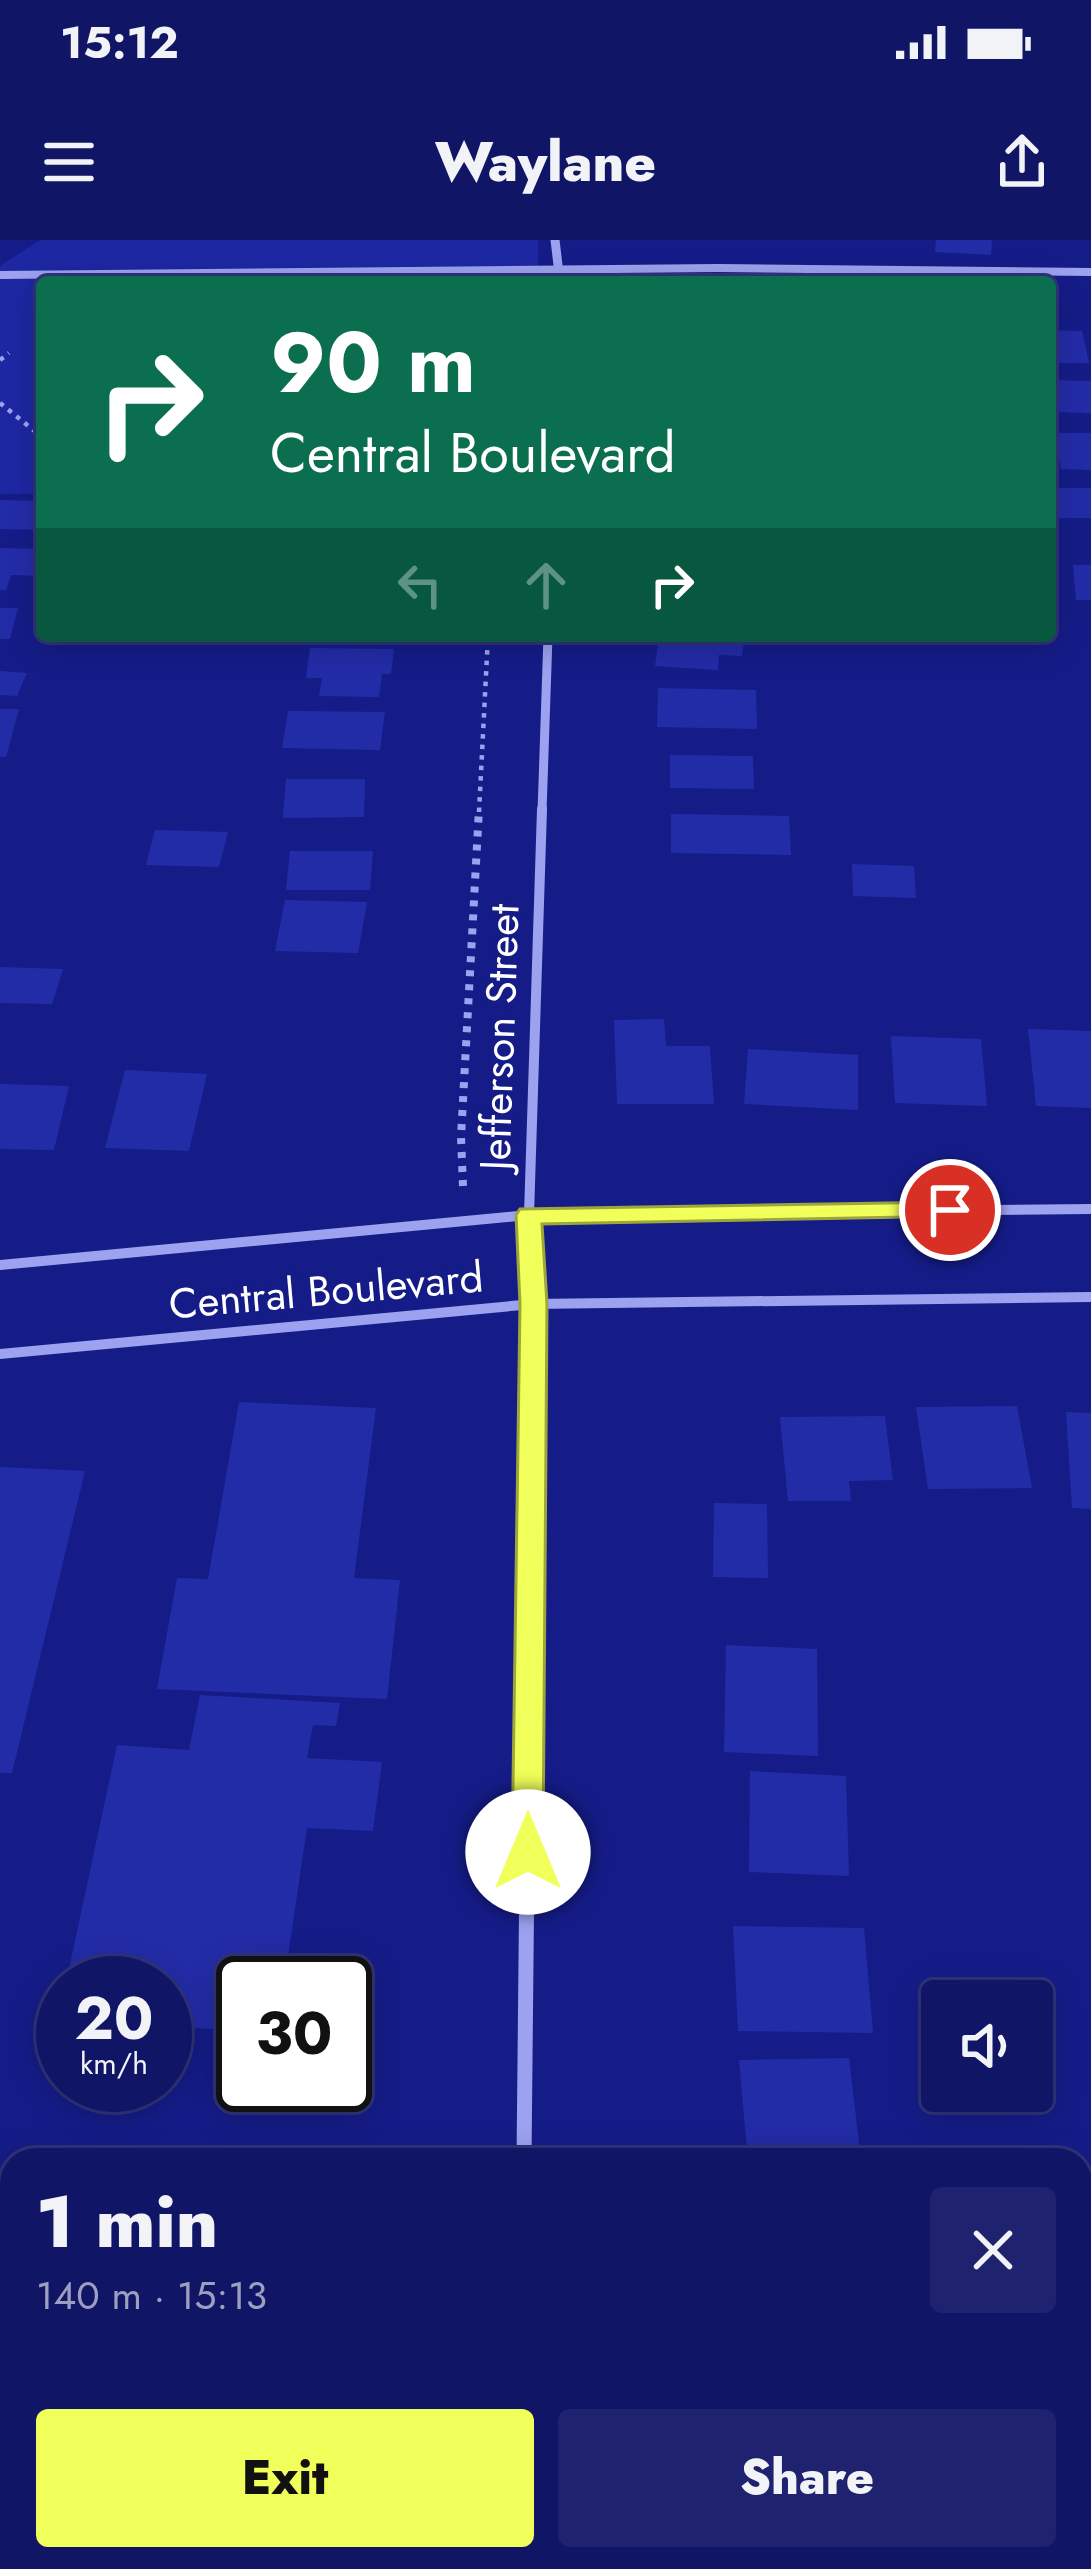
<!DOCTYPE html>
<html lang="en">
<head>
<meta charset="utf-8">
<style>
	body { margin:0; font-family:Jost,sans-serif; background:#1e226f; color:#f1f3f6; height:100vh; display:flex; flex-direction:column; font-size:45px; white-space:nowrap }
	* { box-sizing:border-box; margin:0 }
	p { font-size:39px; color:#9c9fbf }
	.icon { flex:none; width:66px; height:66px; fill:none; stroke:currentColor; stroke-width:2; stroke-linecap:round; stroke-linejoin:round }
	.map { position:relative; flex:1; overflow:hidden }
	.drawer { position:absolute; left:0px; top:1908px; width:1092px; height:423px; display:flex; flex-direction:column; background:#101566; border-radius:36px 36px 0 0; box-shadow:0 6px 30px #0003,0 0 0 3px #30347a }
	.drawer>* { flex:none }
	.guide { position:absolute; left:36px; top:36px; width:1020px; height:366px; border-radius:12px; box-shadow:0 6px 30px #0003,0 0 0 3px #30347a; background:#0b6e4f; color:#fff; overflow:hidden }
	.buttons { position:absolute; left:921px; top:1740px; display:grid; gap:24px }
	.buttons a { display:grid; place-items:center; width:132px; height:132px; border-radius:12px; background:#101566; box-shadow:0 6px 30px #0003,0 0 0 3px #30347a; font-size:60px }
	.speed { position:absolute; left:36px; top:1716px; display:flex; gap:24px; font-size:60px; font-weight:700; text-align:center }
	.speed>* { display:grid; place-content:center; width:156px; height:156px; border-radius:50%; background:#101566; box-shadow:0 6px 30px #0003,0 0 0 3px #30347a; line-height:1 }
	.speed small { font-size:30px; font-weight:400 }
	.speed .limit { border:6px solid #111; border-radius:18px; background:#fff; color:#111 }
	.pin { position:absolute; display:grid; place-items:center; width:102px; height:102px; color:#fff; margin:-51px; border:6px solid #fff; border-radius:50%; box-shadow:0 3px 12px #0007 }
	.me { position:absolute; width:132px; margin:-66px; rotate:0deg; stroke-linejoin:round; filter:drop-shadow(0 0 9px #0008) }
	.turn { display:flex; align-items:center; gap:42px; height:252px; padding:0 36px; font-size:54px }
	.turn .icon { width:156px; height:156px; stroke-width:2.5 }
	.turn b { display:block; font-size:84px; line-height:102px }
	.lanes { display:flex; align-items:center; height:114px; padding:0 36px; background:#0003; justify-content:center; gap:60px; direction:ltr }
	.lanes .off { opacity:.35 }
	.round { display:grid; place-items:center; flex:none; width:126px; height:126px; border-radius:12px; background:#1e226f }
	.overview { display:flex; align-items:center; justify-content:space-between; height:204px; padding:0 36px }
	h1 { font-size:72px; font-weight:800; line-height:90px }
	.primary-button { display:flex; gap:24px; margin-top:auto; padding:24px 36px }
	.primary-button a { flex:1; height:138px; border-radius:12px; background:#f0ff59; color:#111; font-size:48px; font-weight:800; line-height:138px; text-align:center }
	.primary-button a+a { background:#1e226f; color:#f1f3f6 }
	.status { display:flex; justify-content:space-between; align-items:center; height:84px; padding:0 60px; background:#101566; direction:ltr }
	.status svg { height:33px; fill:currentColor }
	header { display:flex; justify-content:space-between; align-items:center; height:156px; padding:0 36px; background:#101566; font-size:54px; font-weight:800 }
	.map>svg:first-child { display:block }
	.green { fill:#1d27a2 }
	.building { fill:#232ca7 }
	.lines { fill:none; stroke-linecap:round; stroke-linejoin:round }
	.path-far1 { stroke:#9ca2ef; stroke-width:4.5; stroke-dasharray:4.5 6; stroke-linecap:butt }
	.path { stroke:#9ca2ef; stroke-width:8; stroke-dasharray:6 8; stroke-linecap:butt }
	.minor-far2 { stroke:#9ca2ef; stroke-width:9 }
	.minor-far1 { stroke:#9ca2ef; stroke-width:10 }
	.minor { stroke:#9ca2ef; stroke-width:15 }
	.tertiary { fill:#9ca2ef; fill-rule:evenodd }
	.route { fill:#f0ff59; stroke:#9ca63a; stroke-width:3 }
	.labels { text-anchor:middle; stroke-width:12; stroke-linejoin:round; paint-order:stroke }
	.street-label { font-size:42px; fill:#fff; stroke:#151c88 }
</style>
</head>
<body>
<div class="status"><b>15:12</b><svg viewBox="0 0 49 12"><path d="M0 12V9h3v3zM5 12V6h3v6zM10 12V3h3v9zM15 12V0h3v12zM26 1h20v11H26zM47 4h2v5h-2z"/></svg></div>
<header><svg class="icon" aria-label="menu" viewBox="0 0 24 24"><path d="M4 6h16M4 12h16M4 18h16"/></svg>Waylane<svg class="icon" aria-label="share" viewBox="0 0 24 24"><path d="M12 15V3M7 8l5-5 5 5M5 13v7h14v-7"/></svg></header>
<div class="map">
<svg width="1091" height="2329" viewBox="0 0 1091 2329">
	<rect width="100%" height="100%" fill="#151c88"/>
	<polygon class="green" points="40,0 538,0 538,42 42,42 42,254 0,254 0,26"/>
	<g class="building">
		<polygon points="936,0 992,0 991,15 935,12"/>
		<polygon points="1050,90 1082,91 1089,123 1050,123"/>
		<polygon points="1050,140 1091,141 1091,173 1050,172"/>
		<polygon points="1054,193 1091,193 1091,230 1061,229"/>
		<rect x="1050" y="248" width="41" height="30"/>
		<polygon points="0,260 42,261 42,290 0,289"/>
		<polygon points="0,308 42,309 42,336 11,335 6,350 0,350"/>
		<polygon points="1073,325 1091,325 1091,360 1076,360"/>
		<polygon points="0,368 18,368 10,399 0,399"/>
		<polygon points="659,396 745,396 742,416 719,415 718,430 655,426"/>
		<polygon points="310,408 394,409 391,434 382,434 379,457 319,456 322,438 306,438"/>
		<polygon points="0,431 27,433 17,456 0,455"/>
		<polygon points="658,448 756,450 757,489 657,487"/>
		<polygon points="0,469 19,469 6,517 0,517"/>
		<polygon points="288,471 385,472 380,510 282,508"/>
		<polygon points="670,515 753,516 754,549 670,548"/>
		<polygon points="286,539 365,539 364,577 283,578"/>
		<polygon points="671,574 789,576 791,615 671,613"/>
		<polygon points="155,590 228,592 219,627 146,625"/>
		<polygon points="290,611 373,611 370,650 286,650"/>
		<polygon points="852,624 914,626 916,658 853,656"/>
		<polygon points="285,660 367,662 358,713 275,711"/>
		<polygon points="0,727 63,729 52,764 0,763"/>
		<polygon points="664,779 666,806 710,806 714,864 617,864 614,780"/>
		<polygon points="1028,789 1091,791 1091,868 1036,866"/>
		<polygon points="891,796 981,799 987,866 895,863"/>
		<polygon points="748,809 858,815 858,870 744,864"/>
		<polygon points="125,830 207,834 189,911 105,908"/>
		<polygon points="0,844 69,846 54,910 0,909"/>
		<polygon points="239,1162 376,1168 354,1338 400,1340 387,1459 157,1449 177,1338 208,1339"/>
		<polygon points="1017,1166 1032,1248 928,1249 916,1167"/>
		<polygon points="1066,1172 1091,1173 1091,1269 1072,1268"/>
		<polygon points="885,1176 893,1240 849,1241 851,1261 788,1261 780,1177"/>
		<polygon points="0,1227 85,1231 12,1533 0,1533"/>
		<polygon points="714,1263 767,1264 768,1338 713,1337"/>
		<polygon points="726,1405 817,1409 818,1516 724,1512"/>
		<polygon points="200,1455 340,1463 336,1486 313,1485 307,1518 382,1522 373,1591 307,1588 284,1743 243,1743 243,1791 165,1786 165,1743 66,1743 117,1505 189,1510"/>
		<polygon points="750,1531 846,1536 849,1636 749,1632"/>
		<polygon points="733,1686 864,1688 873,1793 738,1791"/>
		<polygon points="849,1818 861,1920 748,1920 739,1820"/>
	</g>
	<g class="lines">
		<g class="path-far1">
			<polyline points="0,120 9,113"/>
			<polyline points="0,163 42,197"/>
			<polyline points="479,572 488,396"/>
		</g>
		<polyline class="path" points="463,946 461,897 479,569"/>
		<g class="minor-far2">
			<polyline points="555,0 560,42"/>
			<polyline points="542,572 548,396"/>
		</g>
		<g class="minor-far1">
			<polyline points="0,1025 529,975 1091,969"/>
			<polyline points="0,1114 533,1064 1091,1057"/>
			<polyline points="530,1328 533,1064 529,975 542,569"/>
		</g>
		<g class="minor">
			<polyline points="524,1920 530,1325"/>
			<polyline points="520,2319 520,2329"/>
		</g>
		<polygon class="tertiary" points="718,24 1091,28 1091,36 718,32 0,39 0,31"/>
	</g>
	<polygon class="route" points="950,962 963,970 959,976 542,984 547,1064 543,1612 539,1621 528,1625 517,1621 512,1612 520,1064 516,975 520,969"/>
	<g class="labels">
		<g class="street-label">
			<text transform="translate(499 797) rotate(-88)" y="15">Jefferson Street</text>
			<text transform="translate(326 1050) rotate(-5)" y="15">Central Boulevard</text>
		</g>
	</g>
</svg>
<div class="buttons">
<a><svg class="icon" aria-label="sound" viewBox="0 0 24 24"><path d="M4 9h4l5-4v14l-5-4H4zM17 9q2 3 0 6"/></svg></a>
</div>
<div class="speed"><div>20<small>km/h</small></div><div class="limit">30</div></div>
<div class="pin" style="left:950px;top:970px;background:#d93025"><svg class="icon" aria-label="arrive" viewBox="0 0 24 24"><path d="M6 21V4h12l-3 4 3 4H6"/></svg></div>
<svg class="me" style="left:528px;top:1612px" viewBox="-20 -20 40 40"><circle r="19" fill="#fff"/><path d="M0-13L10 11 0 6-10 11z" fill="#f0ff59"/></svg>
<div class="guide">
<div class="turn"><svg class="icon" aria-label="right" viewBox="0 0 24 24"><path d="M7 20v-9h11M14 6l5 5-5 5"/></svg><div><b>90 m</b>Central Boulevard</div></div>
<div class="lanes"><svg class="icon off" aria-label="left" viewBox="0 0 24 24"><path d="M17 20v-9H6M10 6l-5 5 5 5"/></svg><svg class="icon off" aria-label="ahead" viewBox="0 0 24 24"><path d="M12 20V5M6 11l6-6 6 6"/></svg><svg class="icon" aria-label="right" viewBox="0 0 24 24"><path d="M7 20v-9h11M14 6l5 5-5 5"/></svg></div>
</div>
<section class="drawer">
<div class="overview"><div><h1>1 min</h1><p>140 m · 15:13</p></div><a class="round"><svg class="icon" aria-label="close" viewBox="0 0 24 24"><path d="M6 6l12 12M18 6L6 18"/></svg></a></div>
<div class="primary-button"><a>Exit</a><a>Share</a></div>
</section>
</div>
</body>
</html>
